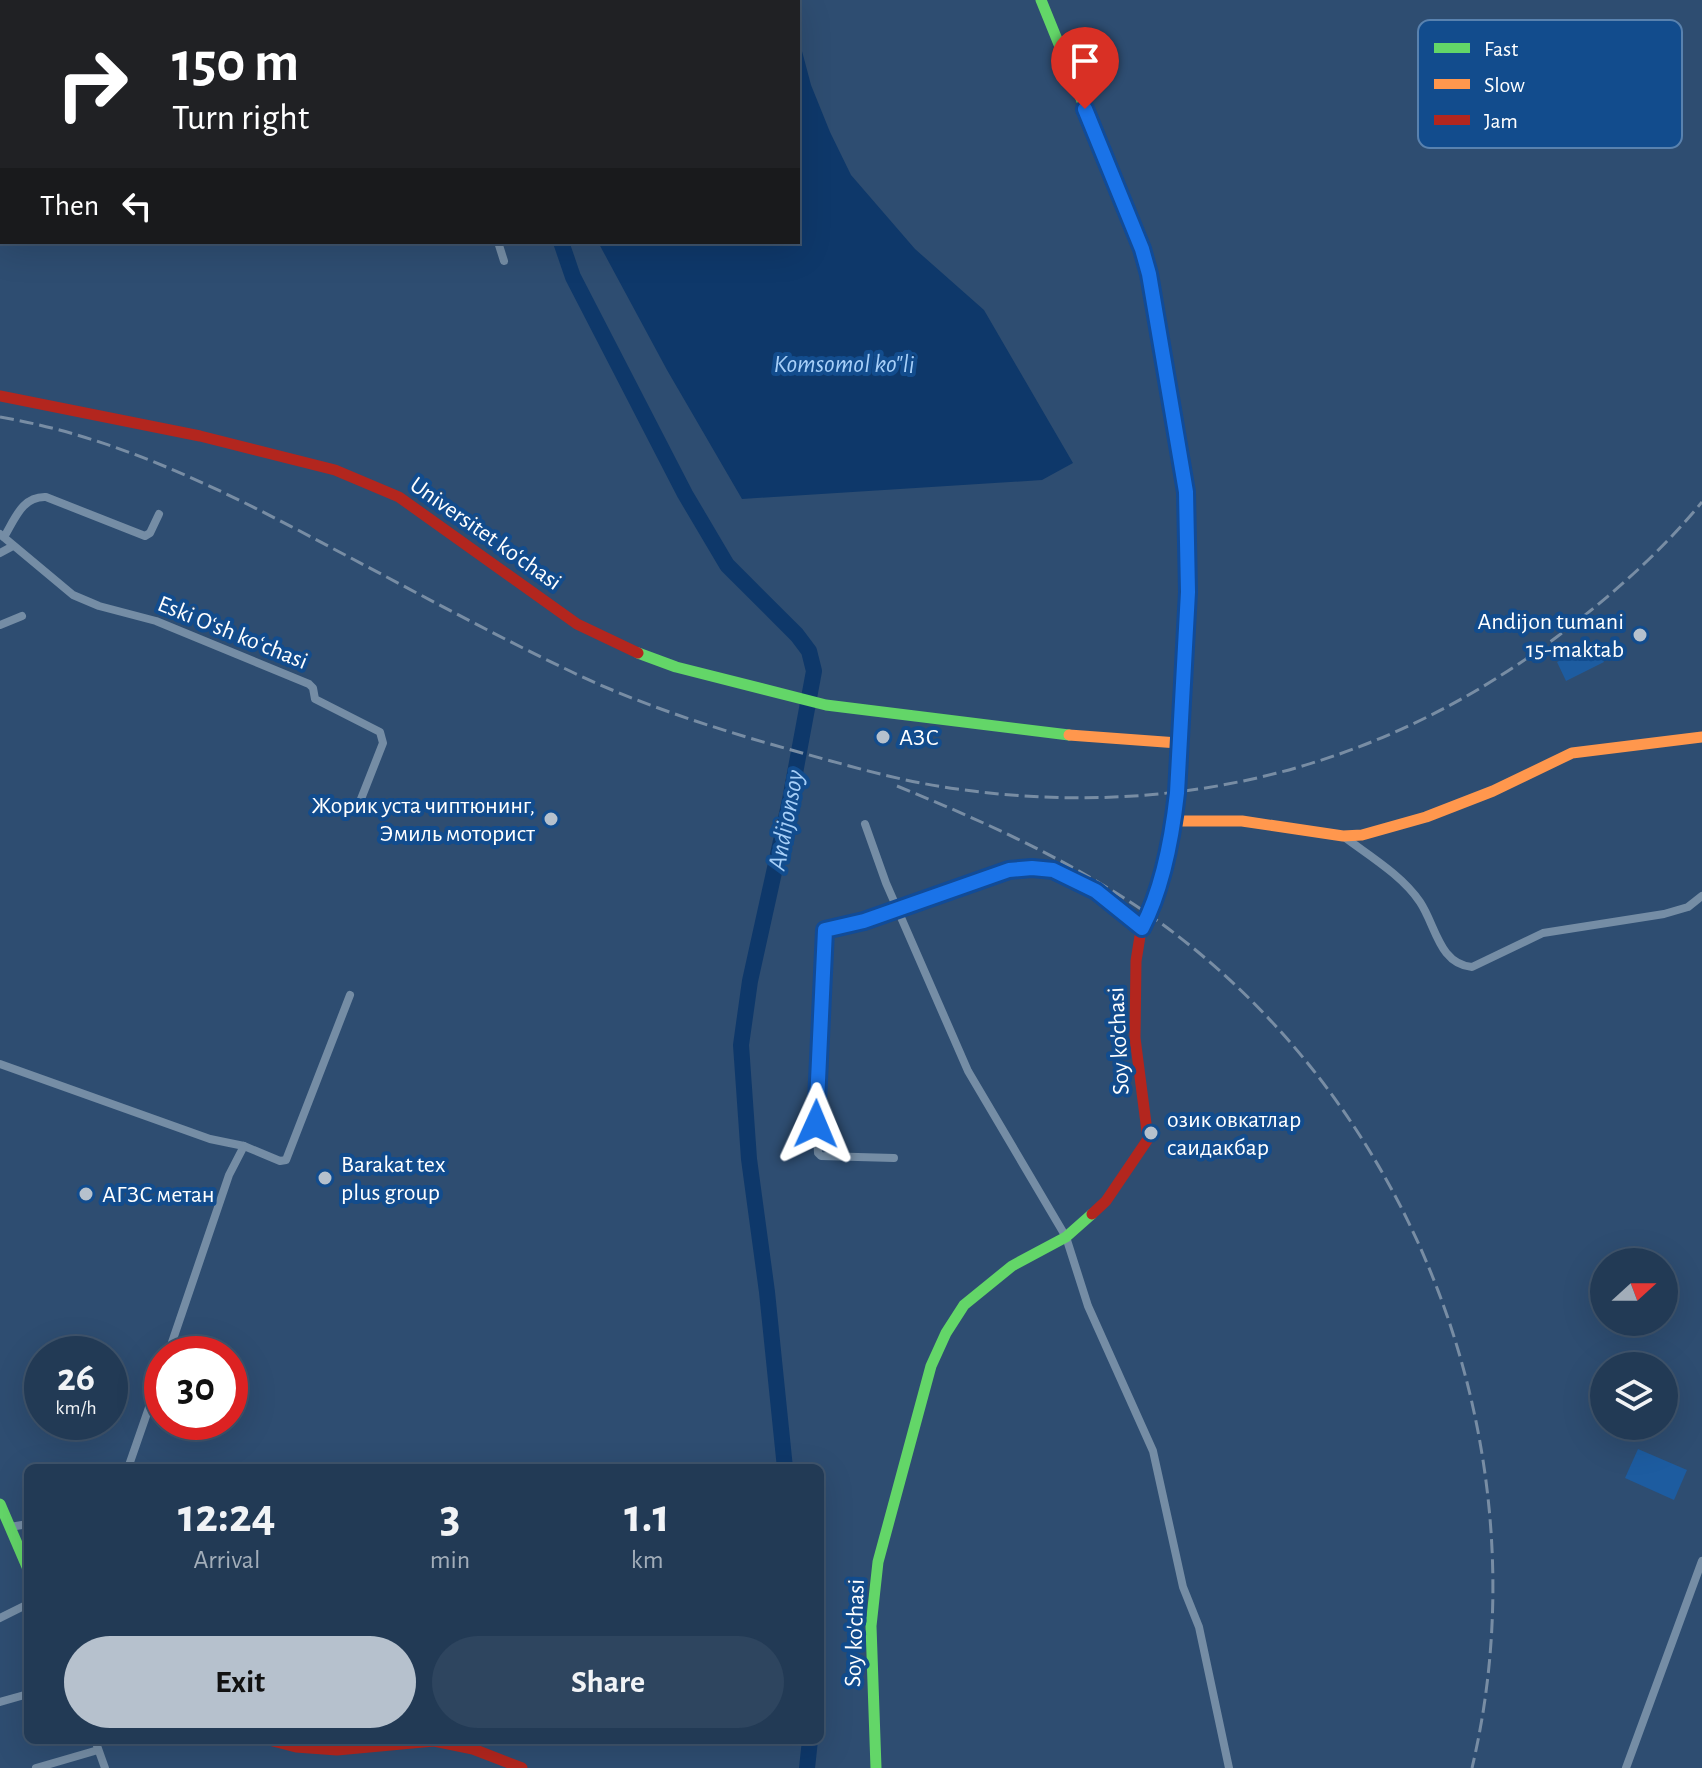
<!DOCTYPE html>
<html lang="en">
<head>
<meta charset="utf-8">
<style>
	body { margin:0; font-family:"Alegreya Sans",sans-serif; background:#2e455f; color:#f1f3f6; height:100vh; display:flex; flex-direction:column; font-size:30px; white-space:nowrap }
	* { box-sizing:border-box; margin:0 }
	p { font-size:26px; color:#a2adb9 }
	.icon { flex:none; width:44px; height:44px; fill:none; stroke:currentColor; stroke-width:2; stroke-linecap:round; stroke-linejoin:round }
	.map { position:relative; flex:1; overflow:hidden }
	.details { position:absolute; left:24px; top:1464px; width:800px; height:280px; display:flex; flex-direction:column; background:#223a55; border-radius:12px; box-shadow:0 8px 32px #0002,0 0 0 2px #3f546c }
	.details>* { flex:none }
	.hud { position:absolute; left:0px; top:0px; width:800px; height:244px; box-shadow:0 8px 32px #0002,0 0 0 2px #3f546c; background:#202124; color:#fff; overflow:hidden }
	.needle { width:52px; rotate:69deg }
	.tools { position:absolute; left:1590px; top:1248px; display:grid; gap:16px }
	.tools a { display:grid; place-items:center; width:88px; height:88px; border-radius:50%; background:#223a55; box-shadow:0 8px 32px #0002,0 0 0 2px #3f546c; font-size:40px }
	.speed { position:absolute; left:24px; top:1336px; display:flex; gap:16px; font-size:40px; font-weight:700; text-align:center }
	.speed>* { display:grid; place-content:center; width:104px; height:104px; border-radius:50%; background:#223a55; box-shadow:0 8px 32px #0002,0 0 0 2px #3f546c; line-height:1 }
	.speed small { font-size:20px; font-weight:400 }
	.speed .limit { border:12px solid #d22; background:#fff; color:#111 }
	.pin { position:absolute; display:grid; place-items:center; width:68px; height:68px; color:#fff; margin:-82px -34px; border-radius:50% 50% 50% 0; rotate:-45deg; box-shadow:0 0 8px #0007 }
	.pin .icon { rotate:45deg }
	.me { position:absolute; width:88px; margin:-44px; rotate:1deg; stroke-linejoin:round; filter:drop-shadow(0 0 6px #0008) }
	.turn { display:flex; align-items:center; gap:28px; height:168px; padding:0 40px; font-size:36px }
	.turn .icon { width:104px; height:104px; stroke-width:2.5 }
	.turn b { display:block; font-size:56px; line-height:68px }
	.then { display:flex; align-items:center; height:76px; padding:0 40px; background:#0003; gap:16px; font-size:30px }
	.eta { display:flex; justify-content:space-evenly; align-items:center; height:136px; text-align:center }
	.eta b { font-size:48px; font-weight:700; line-height:56px }
	.cta { display:flex; gap:16px; margin-top:auto; padding:16px 40px }
	.cta a { flex:1; height:92px; border-radius:48px; background:#b6c1cd; color:#111; font-size:32px; font-weight:700; line-height:92px; text-align:center }
	.cta a+a { background:#2e455f; color:#f1f3f6 }
	.map>svg:first-child { display:block }
	.grass { fill:#1d5ca0 }
	.water { fill:#0e386a }
	.lines { fill:none; stroke-linecap:round; stroke-linejoin:round }
	.river { stroke:#0e386a; stroke-width:16 }
	.street { stroke:#758da5; stroke-width:8 }
	.fast { stroke:#63d668; stroke-width:11 }
	.slow { stroke:#ff974d; stroke-width:11 }
	.jam { stroke:#b3261e; stroke-width:11 }
	.rail { stroke:#788da4; stroke-width:3; stroke-dasharray:14 6; stroke-linecap:butt }
	.route-casing { stroke:#114b97; stroke-width:20 }
	.route { stroke:#1a73e8; stroke-width:14 }
	.poi-dot { fill:#b6c1cd; stroke:#124c8d; stroke-width:3 }
	.labels { text-anchor:middle; stroke-width:8; stroke-linejoin:round; paint-order:stroke }
	.street-label { font-size:24px; fill:#fff; stroke:#124c8d }
	.poi-label { font-size:24px; fill:#fff; stroke:#124c8d; text-anchor:start }
	.water-label { font-size:26px; font-style:italic; fill:#a7cff8; stroke:#124c8d }
	.key { fill:#124c8d; stroke:#5982af; stroke-width:2 }
	.key-label { font-size:22px; fill:#fff }
</style>
</head>
<body>
<div class="map">
<svg width="1702" height="1768" viewBox="0 0 1702 1768">
	<rect width="100%" height="100%" fill="#2e4d71"/>
	<g class="grass">
		<polygon points="1594,643 1604,662 1566,681 1557,662"/>
		<polygon points="1638,1449 1687,1470 1674,1500 1625,1478"/>
	</g>
	<polygon class="water" points="798,36 811,85 830,132 851,175 915,249 984,310 1073,463 1042,480 742,499 667,370 598,242 798,242"/>
	<g class="lines">
		<g class="river">
			<polyline points="557,2 557,0"/>
			<polyline points="561,242 573,277 685,494 727,565 797,635 809,651 814,671 790,800 750,981 741,1045 749,1159 767,1292 785,1468"/>
			<polyline points="807,1768 810,1740"/>
		</g>
		<g class="street">
			<polyline points="425,0 426,2"/>
			<polyline points="498,242 504,261"/>
			<polyline points="0,534 73,595 99,606 156,621 309,684 313,688 315,699 380,732 383,743 361,799"/>
			<path d="M4,537c11,-18 18,-41 42,-40l99,39 5,-3 9,-19"/>
			<polyline points="0,553 13,546"/>
			<polyline points="0,625 22,616"/>
			<polyline points="865,824 886,883 968,1071 1066,1237 1088,1306 1153,1451 1183,1587 1199,1627 1229,1768"/>
			<path d="M1343,836c25,19 59,39 77,66 16,24 19,62 52,65l71,-34 121,-19 24,-7 14,-11"/>
			<polyline points="0,1064 210,1139 244,1146 280,1161 286,1160 350,995"/>
			<path d="M894,1158l-73,-2 -3,-3 -3,-53 10,-170 39,-9 145,-51c14,-1 30,-4 44,0 34,9 62,37 89,58"/>
			<polyline points="168,1354 229,1175 244,1146"/>
			<polyline points="128,1468 162,1370"/>
			<polyline points="10,1527 28,1524"/>
			<polyline points="0,1618 28,1604"/>
			<polyline points="0,1702 28,1694"/>
			<polyline points="95,1740 105,1768"/>
			<polyline points="36,1768 98,1750"/>
			<polyline points="1626,1768 1702,1561"/>
		</g>
		<g class="fast">
			<polyline points="1041,0 1142,249 1149,274 1186,492 1187,619"/>
			<polyline points="638,653 676,667 826,705 1069,735"/>
			<polyline points="0,1504 28,1569"/>
			<polyline points="876,1768 871,1626 878,1562 931,1366 946,1333 964,1305 1012,1266 1066,1237 1092,1214"/>
		</g>
		<g class="slow">
			<polyline points="1069,735 1178,743"/>
			<polyline points="1174,821 1242,821 1343,836 1362,835 1426,817 1493,791 1572,753 1702,737"/>
		</g>
		<g class="jam">
			<polyline points="0,396 200,436 335,470 399,497 577,624 638,653"/>
			<polyline points="1092,1214 1106,1201 1148,1139 1135,1038 1136,961 1141,930 1163,866 1175,805 1187,619"/>
			<polyline points="269,1740 296,1747 337,1750 434,1741 473,1749 522,1768"/>
		</g>
		<g class="rail">
			<path d="M0,417c118,20 225,74 330,130 80,42 160,86 242,125 73,35 151,59 230,81 51,14 102,29 155,36 219,31 424,-20 601,-153 53,-40 102,-83 144,-134"/>
			<path d="M897,786c88,36 173,74 251,128 268,187 399,537 324,854"/>
		</g>
	</g>
	<g class="lines">
		<defs>
			<path id="route" d="M816,1124l9,-194 39,-9 145,-51 23,-2 21,2 43,21 46,37c21,-40 30,-90 35,-135l11,-201 -2,-100 -37,-218 -7,-25 -57,-140"/>
		</defs>
		<use href="#route" class="route-casing"/>
		<use href="#route" class="route"/>
	</g>
	<g class="poi-dot">
		<circle cx="1640" cy="635" r="8"/>
		<circle cx="883" cy="737" r="8"/>
		<circle cx="551" cy="819" r="8"/>
		<circle cx="1151" cy="1133" r="8"/>
		<circle cx="325" cy="1178" r="8"/>
		<circle cx="86" cy="1194" r="8"/>
	</g>
	<g class="labels">
		<g class="street-label">
			<text transform="translate(486 533) rotate(35)" y="8">Universitet kо‘chasi</text>
			<text transform="translate(233 632) rotate(22)" y="8">Eski Oʻsh koʻchasi</text>
			<text transform="translate(1118 1041) rotate(-93)" y="8">Soy ko'chasi</text>
			<text transform="translate(854 1633) rotate(-88)" y="8">Soy ko'chasi</text>
		</g>
		<g class="poi-label">
			<text x="1624" y="629" text-anchor="end">Andijon tumani<tspan x="1624" dy="28">15-maktab</tspan></text>
			<text x="899" y="745">АЗС</text>
			<text x="535" y="813" text-anchor="end">Жорик уста чиптюнинг,<tspan x="535" dy="28">Эмиль моторист</tspan></text>
			<text x="1167" y="1127">озик овкатлар<tspan x="1167" dy="28">саидакбар</tspan></text>
			<text x="341" y="1172">Barakat tex<tspan x="341" dy="28">plus group</tspan></text>
			<text x="102" y="1202">АГЗС метан</text>
		</g>
		<g class="water-label">
			<text x="844" y="372">Komsomol ko"li</text>
			<text transform="translate(785 820) rotate(-79)" y="9">Andijonsoy</text>
		</g>
	</g>
	<rect x="1418" y="20" width="264" height="128" rx="12" class="key"/>
	<rect x="1434" y="43" width="36" height="10" fill="#63d668"/>
	<rect x="1434" y="79" width="36" height="10" fill="#ff974d"/>
	<rect x="1434" y="115" width="36" height="10" fill="#b3261e"/>
	<g class="key-label">
		<text x="1484" y="56">Fast</text>
		<text x="1484" y="92">Slow</text>
		<text x="1484" y="128">Jam</text>
	</g>
</svg>
<div class="tools">
<a><svg class="needle" viewBox="-14 -14 28 28"><path d="M0-13l5 13h-10z" fill="#e53935"/><path d="M0 13l5-13h-10z" fill="#a2adb9"/></svg></a>
<a><svg class="icon" aria-label="layers" viewBox="0 0 24 24"><path d="M12 4l9 5-9 5-9-5zM3 14l9 5 9-5"/></svg></a>
</div>
<div class="speed"><div>26<small>km/h</small></div><div class="limit">30</div></div>
<div class="pin" style="left:1085px;top:109px;background:#d93025"><svg class="icon" aria-label="arrive" viewBox="0 0 24 24"><path d="M6 21V4h12l-3 4 3 4H6"/></svg></div>
<svg class="me" style="left:816px;top:1124px" viewBox="-20 -20 40 40"><path d="M0-17L14 15 0 8-14 15z" fill="#1a73e8" stroke="#fff" stroke-width="4"/></svg>
<div class="hud">
<div class="turn"><svg class="icon" aria-label="right" viewBox="0 0 24 24"><path d="M7 20v-9h11M14 6l5 5-5 5"/></svg><div><b>150 m</b>Turn right</div></div>
<div class="then">Then<svg class="icon" aria-label="left" viewBox="0 0 24 24"><path d="M17 20v-9H6M10 6l-5 5 5 5"/></svg></div>
</div>
<section class="details">
<div class="eta">
<div><b>12:24</b><p>Arrival</p></div>
<div><b>3</b><p>min</p></div>
<div><b>1.1</b><p>km</p></div>
</div>
<div class="cta"><a>Exit</a><a>Share</a></div>
</section>
</div>
</body>
</html>
